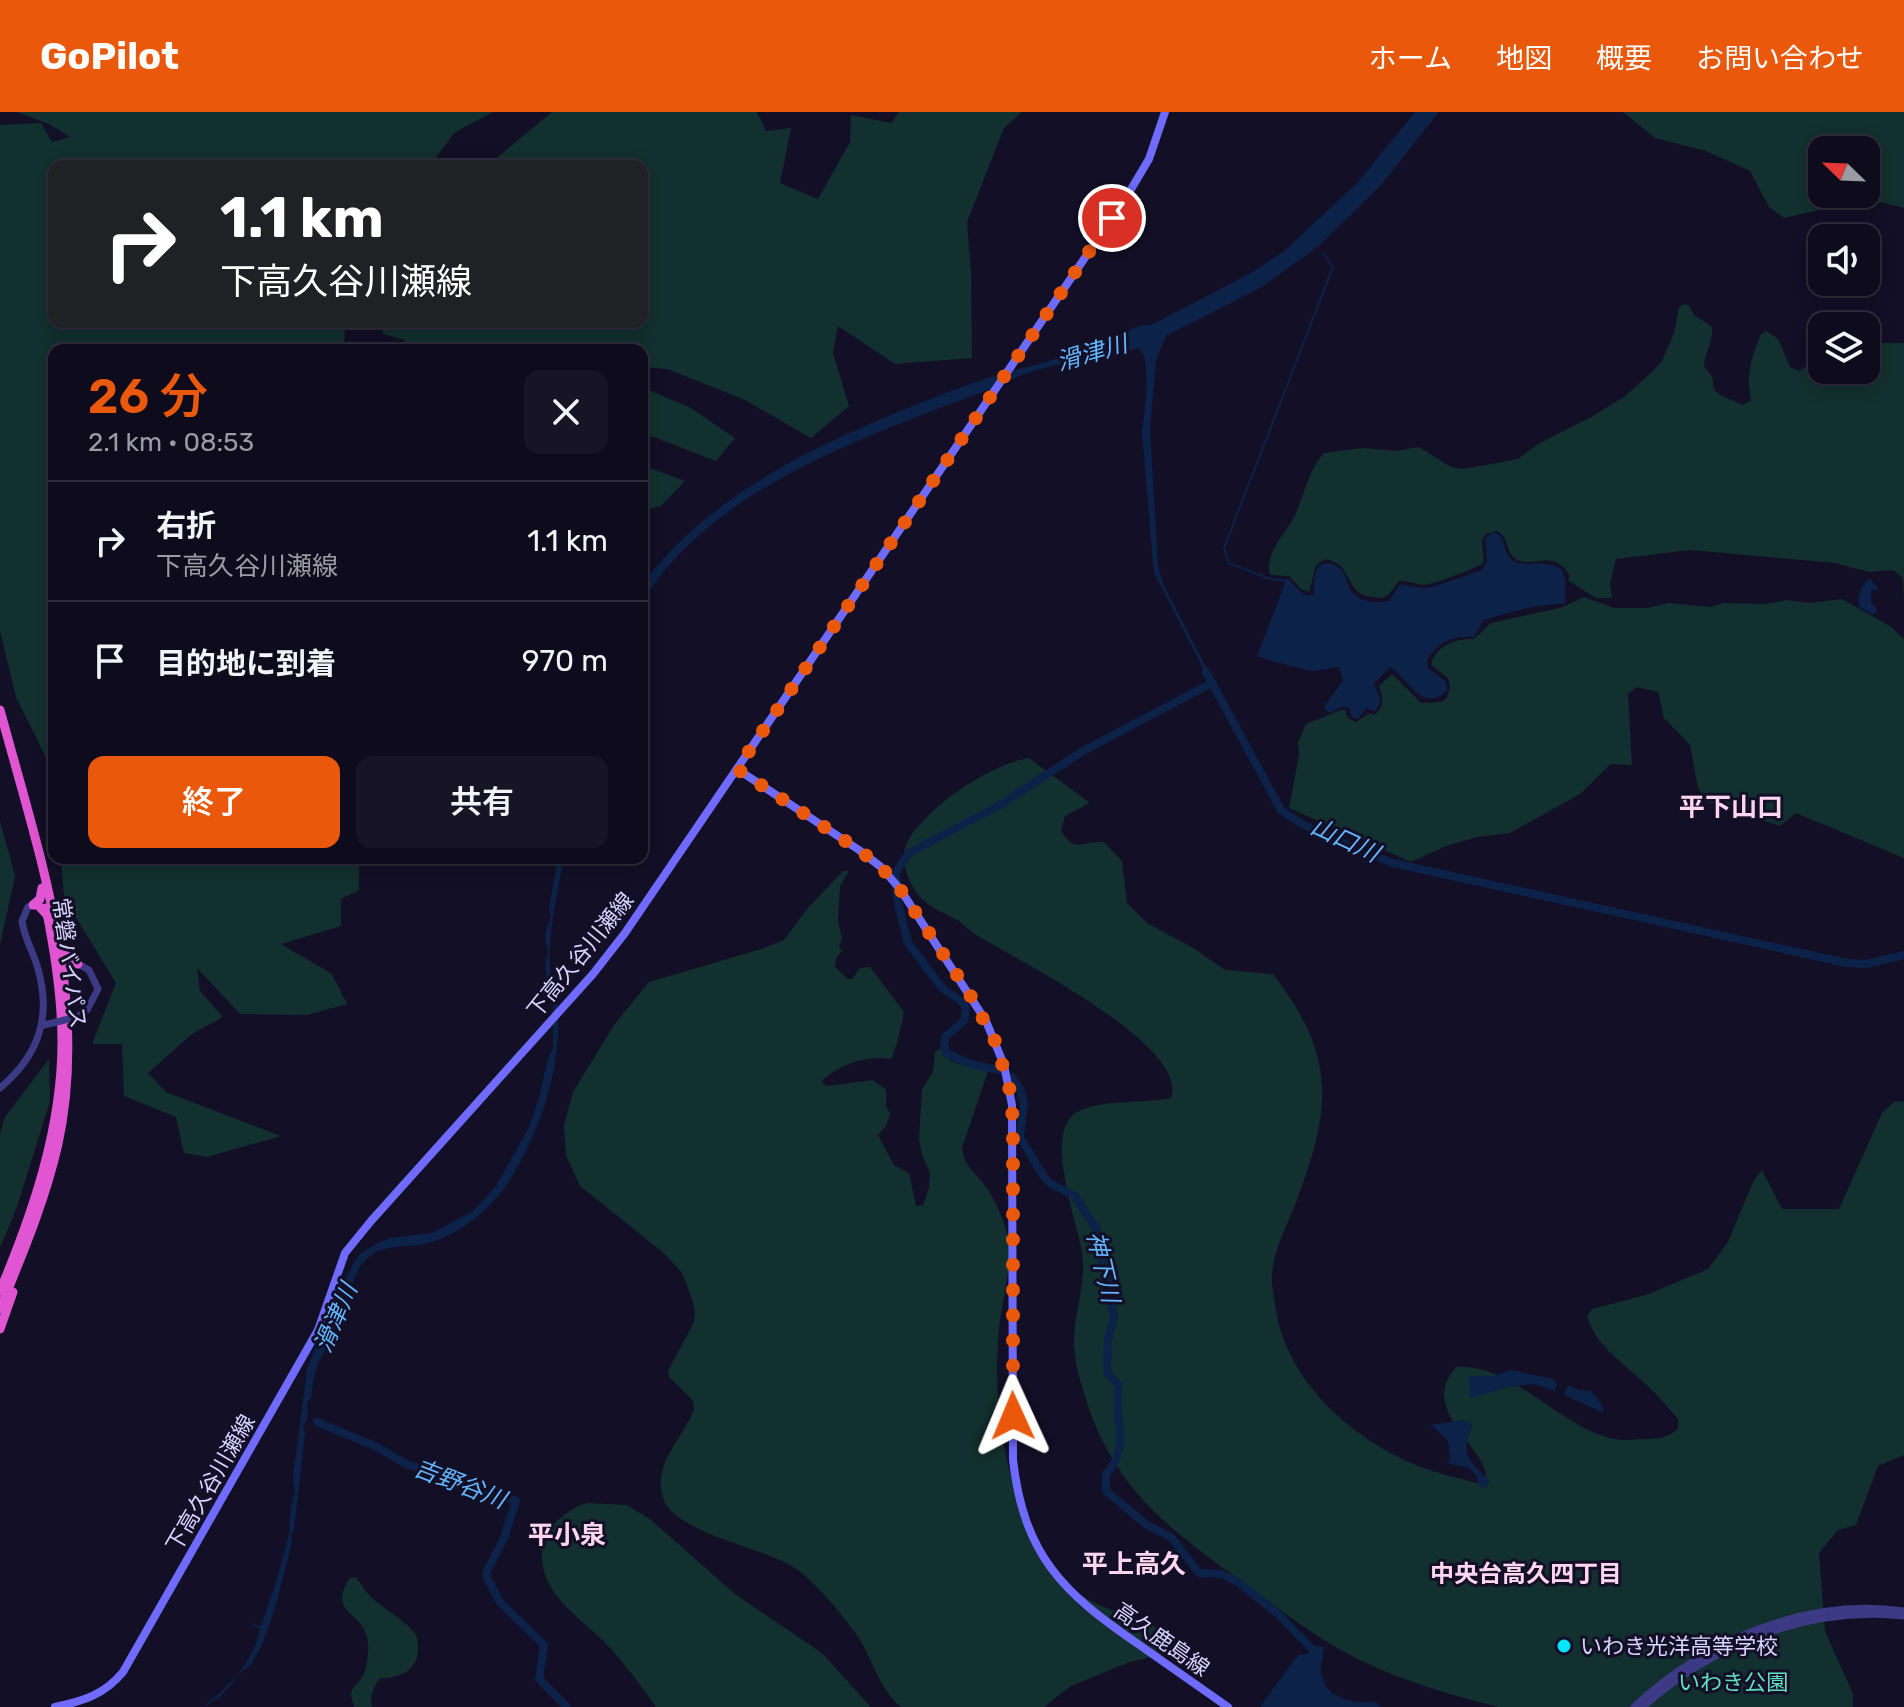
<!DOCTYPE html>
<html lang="ja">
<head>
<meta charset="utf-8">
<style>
	body { margin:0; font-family:Rubik,"Noto Sans JP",sans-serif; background:#171425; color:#f1f3f6; height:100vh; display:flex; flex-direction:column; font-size:30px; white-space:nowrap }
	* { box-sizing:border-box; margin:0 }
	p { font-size:26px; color:#9b9ba3 }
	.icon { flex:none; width:44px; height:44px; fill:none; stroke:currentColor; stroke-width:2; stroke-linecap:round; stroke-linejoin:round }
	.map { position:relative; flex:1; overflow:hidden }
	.details { position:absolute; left:48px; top:232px; width:600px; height:520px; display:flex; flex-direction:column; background:#0e0b1c; border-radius:16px; box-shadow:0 4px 20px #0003,0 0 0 2px #2e2b3b }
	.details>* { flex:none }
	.top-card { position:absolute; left:48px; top:48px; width:600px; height:168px; border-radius:16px; box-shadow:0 4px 20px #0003,0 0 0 2px #2e2b3b; background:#202124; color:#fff; overflow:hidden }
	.needle { width:52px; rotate:293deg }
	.buttons { position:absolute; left:1808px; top:24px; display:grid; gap:16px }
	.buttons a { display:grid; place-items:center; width:72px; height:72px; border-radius:16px; background:#0e0b1c; box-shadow:0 4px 20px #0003,0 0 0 2px #2e2b3b; font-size:40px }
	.pin { position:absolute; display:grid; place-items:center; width:68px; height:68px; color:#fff; margin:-34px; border:4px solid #fff; border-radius:50%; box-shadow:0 2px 8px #0007 }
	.me { position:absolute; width:88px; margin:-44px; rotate:359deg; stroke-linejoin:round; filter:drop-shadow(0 0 6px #0008) }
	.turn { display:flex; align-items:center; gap:28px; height:168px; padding:0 40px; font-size:36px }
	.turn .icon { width:104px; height:104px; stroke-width:2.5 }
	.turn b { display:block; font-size:56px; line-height:68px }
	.round { display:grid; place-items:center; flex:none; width:84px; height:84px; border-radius:16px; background:#171425 }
	.head { display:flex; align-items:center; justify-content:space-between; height:136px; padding:0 40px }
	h1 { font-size:48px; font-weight:600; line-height:60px; color:#ea580c }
	.button { display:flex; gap:16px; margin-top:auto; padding:16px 40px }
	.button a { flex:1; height:92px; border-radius:16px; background:#ea580c; color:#fff; font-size:32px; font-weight:600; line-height:92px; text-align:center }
	.button a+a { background:#171425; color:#f1f3f6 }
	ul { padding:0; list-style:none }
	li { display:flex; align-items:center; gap:24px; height:120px; padding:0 40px; border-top:2px solid #2e2b3b }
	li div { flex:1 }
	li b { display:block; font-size:30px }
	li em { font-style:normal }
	header { display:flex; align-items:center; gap:48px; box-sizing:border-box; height:112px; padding:0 40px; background:#ea580c; color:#fff }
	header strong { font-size:38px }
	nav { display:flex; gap:44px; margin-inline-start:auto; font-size:28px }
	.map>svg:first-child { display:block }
	.green { fill:#12302f; fill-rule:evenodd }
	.water { fill:#0c2248 }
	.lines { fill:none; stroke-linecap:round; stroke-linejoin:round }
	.stream { stroke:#0c2248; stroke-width:2 }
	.river { stroke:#0c2248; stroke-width:8 }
	.tertiary { stroke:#3d3a85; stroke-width:7 }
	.secondary { stroke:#6f6bff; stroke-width:8 }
	.trunk { stroke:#e055d1; stroke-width:9 }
	.tertiary-bridge { stroke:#3d3a85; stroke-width:7 }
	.route { stroke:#ea580c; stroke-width:14; stroke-dasharray:0 25.2 }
	.poi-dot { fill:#00e5ff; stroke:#130f26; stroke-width:3 }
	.labels { text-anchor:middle; stroke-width:6; stroke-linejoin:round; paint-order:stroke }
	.street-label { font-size:22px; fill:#d9d4ff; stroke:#130f26 }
	.poi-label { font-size:22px; fill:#d9d4ff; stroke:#130f26; text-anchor:start }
	.park-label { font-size:22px; fill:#5fe0c0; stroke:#130f26 }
	.water-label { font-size:24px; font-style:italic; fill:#62b6ff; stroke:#130f26 }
	.neighbourhood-label { font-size:24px; font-weight:bold; fill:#ffd6f0; stroke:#130f26 }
	.quarter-label { font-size:26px; font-weight:bold; fill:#ffd6f0; stroke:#130f26 }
</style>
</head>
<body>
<header>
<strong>GoPilot</strong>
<nav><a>ホーム</a><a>地図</a><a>概要</a><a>お問い合わせ</a></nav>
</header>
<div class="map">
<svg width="1904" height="1595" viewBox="0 0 1904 1595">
	<rect width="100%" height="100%" fill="#130f26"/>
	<g class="green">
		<polygon points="17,0 493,0 454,21 430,54 54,54 54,210 345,210 344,238 54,238 54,662 16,585 0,519 0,13 41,11 52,30 70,25 49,12"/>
		<polygon points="552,0 757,0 766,19 791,16 780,71 818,87 850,30 851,3 891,11 899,0 1022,0 1004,16 967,110 971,161 972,246 895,252 838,214 833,241 849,294 811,326 745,288 667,257 642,255 642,238 617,238 605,230 609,238 408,238 404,228 383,222 383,210 580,210 585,214 589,210 642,210 642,54 487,54"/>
		<path d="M1623,0h281v96l-36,-9 -84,19 -15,-11 -19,-36 -44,-20 -51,-13zM1822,38h44v44h-44z"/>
		<path d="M1684,192l5,1 5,10 18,12c2,13 -7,25 -8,39l8,11 2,12 6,6 23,10 8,-5c-5,-25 0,-43 10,-66l6,-3 11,8 12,28 9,4 9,-5 3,-22 11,-6v32h44v-18l11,-9h27v261l-1,-26 -10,-8 -24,2 -34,-9 -145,-13 -74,9 -6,25 2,14h-16l-27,-17v-7c-17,-24 -30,-8 -49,-13 -15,-4 -10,-24 -23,-30l-11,3 -4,6 2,22c-3,5 -53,23 -59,23 -9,0 -17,-5 -26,-4 -4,4 -7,12 -13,15 -5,3 -7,2 -13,1 -30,-2 -18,-33 -48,-38l-9,6 -7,27 -8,-3 -12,-13 -19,-1c-6,-22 15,-40 24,-58 11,-22 13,-45 30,-64l39,-5 33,3 23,-4 32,20 12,2 55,-10 20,-15 53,-27 33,-20 30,-27 8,-9 12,-28 5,-26z"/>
		<polygon points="642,275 691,296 735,326 716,349 646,322 642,334"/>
		<polygon points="642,353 685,369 661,394 642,398"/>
		<path d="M1584,485l30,11h33l21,-5 43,4 12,-4 43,1 20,-4 24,3 32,-4 48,27 14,13v219l-108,-45 -16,13 -73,-24 -9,-14 -8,-43 -26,-27 -6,-26 -21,-5 -9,7 4,71 -21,-1 -31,30 -70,39 -32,4 -32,9 -35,16 -122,-54 10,-53 -1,-12 8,-19 35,-14h4l3,8 8,4 14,-9 4,2c11,-8 9,-17 5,-29l13,-12 29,29 20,-1 5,-3 4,-11 -2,-10 -17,-13c4,-19 25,-27 43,-26l17,-16 72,-16z"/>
		<path d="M1029,646l61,45 -25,13 -4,15c15,24 22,9 43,11l18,19 5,42 20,20 48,26 30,21 48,4c63,82 59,132 24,226 -9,23 -23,49 -25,74 -1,10 2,21 3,30 9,73 71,130 136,159 23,10 46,14 69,21l6,-2c5,-34 -70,-69 -30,-115 52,-5 100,55 150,70 12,4 25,3 37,2 13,0 25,-1 35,-10v-10c-12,-14 -25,-29 -39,-41 -20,-18 -44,-34 -52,-62l5,-7 54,-14 62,-26 20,-27 25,-60 9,-12 20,39h57l43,-96 13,-12 9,1v353l-26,11 -22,59 -18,5 -19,23 6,78 28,63v13h-355c-55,-14 -109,-30 -159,-58 -35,-20 -67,-45 -99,-69 -80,-57 -132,-98 -159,-197 -4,-12 -7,-29 -7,-42 0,-30 13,-58 8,-89 -5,-32 -42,-126 -1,-142 28,-11 61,-6 90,-12 19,-53 -156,-139 -193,-162 -7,-4 -13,-10 -19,-15 -12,-7 -27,-12 -37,-22 -10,-10 -19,-29 -18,-44 1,-16 15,-30 25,-40 21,-22 70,-53 100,-57z"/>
		<polygon points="0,709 15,764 0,833"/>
		<polygon points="61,746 359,746 359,778 341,787 341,814 281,832 332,862 347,892 307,903 240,902 197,856 200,879 223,905 192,922 148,961 166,980 281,1024 207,1045 184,1041 176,1005 124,984 122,932 92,932 116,871 64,786"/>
		<path d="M843,759h6l-9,15 -2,35 4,18 -3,7 3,5 -6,7 -1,9 13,12h4l8,-11 10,-1 34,45c-1,7 -9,42 -13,47 -27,-4 -46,5 -68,20l-1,4 5,3 46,-6 13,10v16l4,8 -4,12 -8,9 16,30 15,8 7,33 7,-1 6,-17 1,-15 -8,-18 -3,-16 3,-50 11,-17 2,-20 6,-4c8,20 30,17 47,23l-26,77c2,19 15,26 25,40 8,12 16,31 20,45 7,29 -5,66 -8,96 -8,88 9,189 70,256 28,30 87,30 111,61l-14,7 -39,10 -56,23 -27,21h-143c-20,-16 -28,-45 -41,-67 -12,-19 -46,-60 -65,-72 -30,-20 -121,-35 -132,-70 -11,-34 20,-59 31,-89l-1,-8 -24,-24 -1,-6 26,-49 1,-10 -3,-13 -10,-26 -16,-18 -86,-69 -14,-30 -2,-31 9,-33 41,-67 35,-43 112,-33 23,-9 23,-31z"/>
		<polygon points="49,947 50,989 17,1095 0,1136 0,1022 5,1005"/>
		<path d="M588,1391l39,2 23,14 85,75 87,59 49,54h-215c-14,-20 -29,-40 -45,-58 -26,-29 -71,-52 -69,-96 0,-11 3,-20 11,-28 12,-11 19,-18 35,-22z"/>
		<path d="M355,1465c7,7 10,14 16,20 13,12 29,20 41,33 5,4 6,11 6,17 1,25 -19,30 -39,32 -5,8 -10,18 -7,28h-18c0,-2 -3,-10 -3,-12 0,-7 6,-10 10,-16 6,-9 8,-26 7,-37 -4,-32 -42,-28 -18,-64z"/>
	</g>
	<g class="water">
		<path d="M1415,0h24l-58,73 -61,60 -58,42 -96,49 -10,24 -6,68 8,139 5,17 50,96 -3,2 -56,-109 -12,-141c2,-20 11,-69 -3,-84l-19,4 -1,-6c-32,17 -72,17 -104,32 -31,15 -64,25 -96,38 -102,40 -218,90 -277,186v-17c68,-91 173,-140 276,-181 36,-14 73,-29 110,-37 34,-8 79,-29 114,-42h9l100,-52 33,-22 74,-69z"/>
		<path d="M1492,421l7,1c6,7 5,17 11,24 11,12 34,-1 52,12l3,9v23l-1,2c-27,-1 -56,10 -81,16l-9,17c-21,-2 -36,5 -47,23l1,8 18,14 1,9c-25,23 -39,-13 -57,-24l-16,17 7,16 -5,11 -10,-3 -8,11 -6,-2 -2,-8c-10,-6 -12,2 -21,4l-5,-6 19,-27 -4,-13c-9,0 -17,4 -26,4 -4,0 -53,-13 -56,-15l30,-78 16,16 7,2 4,-2c0,-6 0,-13 1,-19 3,-16 20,-14 28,-3 5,7 4,16 11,22 9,9 23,9 35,7l11,-17 21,4 11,-1 50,-17 5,-8 -2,-24z"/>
		<path d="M1870,467l8,9 -2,3 -5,-2v13l6,8 -3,5 -14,-7c-4,-9 1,-24 10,-29z"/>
		<path d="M558,746h6v2c-7,30 -16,77 -14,106 1,14 7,27 8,42 3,58 -14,111 -42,162 -19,34 -53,65 -92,74 -18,4 -37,0 -53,11 -21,16 -20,44 -28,66 -5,12 -13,20 -19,31 -9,14 -11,31 -13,46l-4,4 1,15 -5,8 2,9 -11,96 -3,6 1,6c-9,34 -21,92 -40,121 -3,5 -10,7 -14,12 -8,13 -21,26 -35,32 27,-22 50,-44 57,-78l-11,-6 12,3 16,-47 12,-45 2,-29 3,-5 -3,-1 4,-5 -2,-17 14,-108 8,-20 27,-40 2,-27 9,-18 7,-10 16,-10 14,-6 42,-5 41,-22 23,-25 33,-59 10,-29 9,-40 5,-9v-43l-5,-12 -3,-32 3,-7 -3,-21 6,-18 -2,-8z"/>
		<polygon points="1511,1258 1554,1267 1557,1272 1555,1279 1534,1272 1509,1275 1470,1286 1469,1264 1493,1264"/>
		<polygon points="1568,1273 1579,1278 1591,1279 1601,1291 1604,1301 1564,1283"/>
		<path d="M1464,1308l9,4c-12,28 -7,35 16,56l-2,8 -9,-3 -1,-9 -8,-8 -22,-5 3,-5 -2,-18 -17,-15z"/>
		<path d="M1315,1534l9,1c-2,11 -5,22 -1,33 6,19 35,25 51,21l8,6h-122l38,-52 10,-1z"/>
	</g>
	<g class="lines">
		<polyline class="stream" points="1286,469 1267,466 1229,451 1224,436 1333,155 1323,141"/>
		<g class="river">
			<path d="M1206,560l75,138c28,22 79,40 112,53l454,100 19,1 38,-9"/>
			<polyline points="999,958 970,952 946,941 944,932 946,924 964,909 966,896 961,889 943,877 908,831 897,787 896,760 909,741 1002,692 1083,639 1212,571"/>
			<path d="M1012,965l8,12 4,14 -4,34 24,40 7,7 24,12 22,34 5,31 9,21 -2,9 5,26 -6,22 -1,25 1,10 11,11c-7,33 14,60 -13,89v17l41,34 24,12 28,36 22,1 17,8 40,32 41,42"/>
			<polyline points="317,1310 377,1335 406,1352 516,1389 504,1426 487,1459 487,1466 500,1490 544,1533 539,1567 567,1595"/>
		</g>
		<g class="tertiary">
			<polyline points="77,905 87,898 98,877 89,858 78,852"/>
			<path d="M0,976c38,-32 52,-70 38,-119 -4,-16 -14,-31 -16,-48l6,-14 5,-2"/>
			<path d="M1634,1595c70,-66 172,-110 270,-96"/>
			<path d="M1643,1595c70,-63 166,-101 261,-91"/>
		</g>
		<g class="secondary">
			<path d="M737,657l122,81 22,17 19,22 86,132 18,44 8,40 1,355c11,95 49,132 125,184 30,21 60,42 90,63"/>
			<path d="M55,1595c28,-6 49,-12 68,-35l195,-342 27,-77 26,-32 222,-247 32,-41 502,-737 22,-37 16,-47"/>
		</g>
		<g class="trunk">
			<path d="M0,598c38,141 90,286 58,434 -13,57 -36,111 -58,165"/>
			<polyline points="42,776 40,787 33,793 38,793 48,804"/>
			<polyline points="63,839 69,847 78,852"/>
			<path d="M0,1179c33,-78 62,-163 62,-249 0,-45 -7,-90 -16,-134"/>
			<polyline points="0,1217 13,1180"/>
		</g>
		<polyline class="tertiary-bridge" points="44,913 77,905"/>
	</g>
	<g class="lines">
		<polyline class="route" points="1013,1304 1013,1009 1010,979 996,931 969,881 900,777 881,755 859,738 737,657 1112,106"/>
	</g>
	<circle class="poi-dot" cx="1564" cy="1534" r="8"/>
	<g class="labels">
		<g class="street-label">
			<text transform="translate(580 843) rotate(-51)" y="8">下高久谷川瀬線</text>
			<text transform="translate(70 851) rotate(82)" y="8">常磐バイパス</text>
			<text transform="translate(210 1371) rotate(-60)" y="8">下高久谷川瀬線</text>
			<text transform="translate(1162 1527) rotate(35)" y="8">高久鹿島線</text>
		</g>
		<g class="poi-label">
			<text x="1580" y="1542">いわき光洋高等学校</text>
		</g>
		<g class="park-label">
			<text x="1733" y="1578">いわき公園</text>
		</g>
		<g class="water-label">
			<text transform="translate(1092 241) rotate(-16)" y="8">滑津川</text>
			<text transform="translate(1345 728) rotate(25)" y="8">山口川</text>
			<text transform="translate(1103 1155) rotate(77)" y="8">神下川</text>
			<text transform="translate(336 1206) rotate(-67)" y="8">滑津川</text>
			<text transform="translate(460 1372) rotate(21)" y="8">吉野谷川</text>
		</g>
		<g class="neighbourhood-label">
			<text x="1526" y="1470">中央台高久四丁目</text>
		</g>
		<g class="quarter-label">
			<text x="1731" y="704">平下山口</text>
			<text x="567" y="1432">平小泉</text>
			<text x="1134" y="1461">平上高久</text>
		</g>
	</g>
</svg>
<div class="buttons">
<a><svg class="needle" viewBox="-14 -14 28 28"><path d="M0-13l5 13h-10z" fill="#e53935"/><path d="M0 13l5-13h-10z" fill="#9b9ba3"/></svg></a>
<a><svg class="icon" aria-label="sound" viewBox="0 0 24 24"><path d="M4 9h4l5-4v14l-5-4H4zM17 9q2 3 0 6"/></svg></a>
<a><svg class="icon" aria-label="layers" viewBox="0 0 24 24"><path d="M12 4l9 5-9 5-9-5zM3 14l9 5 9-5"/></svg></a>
</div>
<div class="pin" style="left:1112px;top:106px;background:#d93025"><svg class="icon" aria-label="arrive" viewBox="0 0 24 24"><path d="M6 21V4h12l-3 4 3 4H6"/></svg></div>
<svg class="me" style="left:1013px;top:1304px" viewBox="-20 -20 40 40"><path d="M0-17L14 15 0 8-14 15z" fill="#ea580c" stroke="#fff" stroke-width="4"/></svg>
<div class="top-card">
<div class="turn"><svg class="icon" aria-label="right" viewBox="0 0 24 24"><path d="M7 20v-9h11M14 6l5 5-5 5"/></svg><div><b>1.1 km</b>下高久谷川瀬線</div></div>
</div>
<section class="details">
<div class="head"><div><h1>26 分</h1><p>2.1 km · 08:53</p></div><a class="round"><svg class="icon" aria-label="close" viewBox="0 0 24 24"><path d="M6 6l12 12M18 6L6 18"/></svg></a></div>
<ul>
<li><svg class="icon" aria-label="right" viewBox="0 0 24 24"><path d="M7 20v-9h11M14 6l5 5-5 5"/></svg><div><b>右折</b><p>下高久谷川瀬線</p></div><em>1.1 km</em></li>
<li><svg class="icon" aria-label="arrive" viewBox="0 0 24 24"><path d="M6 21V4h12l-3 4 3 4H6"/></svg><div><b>目的地に到着</b></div><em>970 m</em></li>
</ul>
<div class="button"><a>終了</a><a>共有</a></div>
</section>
</div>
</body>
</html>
